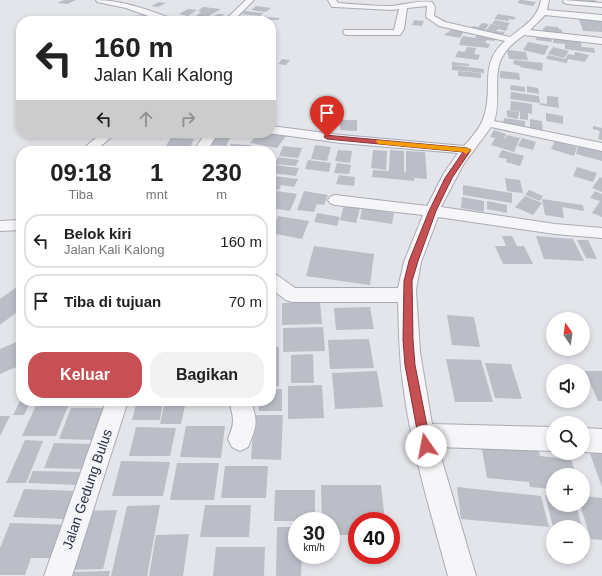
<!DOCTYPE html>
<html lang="id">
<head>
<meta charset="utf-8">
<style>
	body { margin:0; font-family:Arial,sans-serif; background:#f2f2f2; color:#222; height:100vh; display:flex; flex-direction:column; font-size:15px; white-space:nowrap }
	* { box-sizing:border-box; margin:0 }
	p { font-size:13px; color:#767676 }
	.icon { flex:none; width:22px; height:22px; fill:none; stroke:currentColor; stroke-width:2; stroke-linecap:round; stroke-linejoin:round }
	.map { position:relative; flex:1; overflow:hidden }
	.details { position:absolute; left:16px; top:146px; width:260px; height:260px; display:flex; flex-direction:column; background:#fff; border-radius:16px; box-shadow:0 2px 6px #0003 }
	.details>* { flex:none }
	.guide { position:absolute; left:16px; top:16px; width:260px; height:122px; border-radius:16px; box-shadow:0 2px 6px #0003; background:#fff; color:#222; overflow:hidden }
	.needle { width:26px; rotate:347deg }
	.controls { position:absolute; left:546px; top:312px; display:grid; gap:8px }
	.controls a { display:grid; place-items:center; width:44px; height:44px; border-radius:50%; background:#fff; box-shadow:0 2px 6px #0003; font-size:20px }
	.speed { position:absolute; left:288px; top:512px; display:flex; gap:8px; font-size:20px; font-weight:700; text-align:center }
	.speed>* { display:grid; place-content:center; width:52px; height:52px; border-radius:50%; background:#fff; box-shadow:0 2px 6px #0003; line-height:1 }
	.speed small { font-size:10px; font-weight:400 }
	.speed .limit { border:6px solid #d22; background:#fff; color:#111 }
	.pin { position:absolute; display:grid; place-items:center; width:34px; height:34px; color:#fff; margin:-41px -17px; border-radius:50% 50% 50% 0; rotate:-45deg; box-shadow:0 0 4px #0007 }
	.pin .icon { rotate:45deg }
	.me { position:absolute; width:44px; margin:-22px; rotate:348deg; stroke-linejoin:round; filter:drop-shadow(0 0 3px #0008) }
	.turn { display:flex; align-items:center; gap:14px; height:84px; padding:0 12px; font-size:18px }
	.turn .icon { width:52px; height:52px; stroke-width:2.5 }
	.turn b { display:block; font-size:28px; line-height:34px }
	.lanes { display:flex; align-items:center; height:38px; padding:0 12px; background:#0003; justify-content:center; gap:20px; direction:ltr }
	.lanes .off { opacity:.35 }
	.eta { display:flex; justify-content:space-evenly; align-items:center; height:68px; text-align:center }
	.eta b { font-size:24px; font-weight:700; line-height:28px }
	.primary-button { display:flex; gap:8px; margin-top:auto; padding:8px 12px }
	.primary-button a { flex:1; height:46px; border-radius:16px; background:#c75054; color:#fff; font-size:16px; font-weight:700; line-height:46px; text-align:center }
	.primary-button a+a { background:#f2f2f2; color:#222 }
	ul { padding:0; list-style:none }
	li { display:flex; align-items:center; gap:12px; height:54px; margin:0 8px 6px; padding:0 4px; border:2px solid #e0e0e0; border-radius:16px }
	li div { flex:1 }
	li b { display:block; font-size:15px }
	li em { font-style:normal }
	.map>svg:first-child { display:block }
	.building { fill:#bbbec7 }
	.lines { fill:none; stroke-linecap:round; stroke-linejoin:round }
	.minor-casing { stroke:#a8abb4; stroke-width:2 }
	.minor { fill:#f6f6f9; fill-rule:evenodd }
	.route { fill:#c75054; stroke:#813437 }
	.slow { fill:#f59e0b }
	.labels { text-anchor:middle; stroke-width:4; stroke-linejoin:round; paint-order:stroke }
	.near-street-label { font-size:14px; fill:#2c3142; stroke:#f3f4f8 }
</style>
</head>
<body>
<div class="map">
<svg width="602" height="576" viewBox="0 0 602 576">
	<rect width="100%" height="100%" fill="#e3e5ea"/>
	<g class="building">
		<polygon points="64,0 76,0 67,4 57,3"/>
		<polygon points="520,0 522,0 536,2 533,6 517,3"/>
		<polygon points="573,0 595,0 597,3 574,1"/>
		<polygon points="159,2 166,3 158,7 151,6"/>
		<polygon points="256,6 271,8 266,12 251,10"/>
		<polygon points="203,7 221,9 207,17 196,16 201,12 198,11"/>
		<polygon points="188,9 197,10 188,16 179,14"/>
		<polygon points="245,11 263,13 260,16 242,14"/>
		<polygon points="217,14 225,14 218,19 211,18"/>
		<polygon points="498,14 516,17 514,20 509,19 508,21 494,19"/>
		<polygon points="145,15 143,21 130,21 132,16"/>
		<polygon points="578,16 602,19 602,32 583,31"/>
		<polygon points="266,17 280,18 278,20 265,20"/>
		<polygon points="414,20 424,21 422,26 412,25"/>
		<polygon points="495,20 510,23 507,27 492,24"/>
		<polygon points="482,23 489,24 483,33 471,29 473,26 478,27"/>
		<polygon points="491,24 508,27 506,31 498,29 496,31 505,32 502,36 484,33"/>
		<polygon points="545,26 558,27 559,29 562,30 563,35 544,33 543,28 545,28"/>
		<polygon points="452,29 464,31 460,38 444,35"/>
		<polygon points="477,35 496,38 494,41 487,40 485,43 490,44 488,48 459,45 461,39 473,41 461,39 463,36 475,38"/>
		<polygon points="536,36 551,37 552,42 536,40"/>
		<polygon points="553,37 580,40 582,47 594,48 595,53 565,49 565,44 553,43"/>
		<polygon points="528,42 549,46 544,55 523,50"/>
		<polygon points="467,47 476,48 474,54 480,55 478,60 455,57 458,51 472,53 465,52"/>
		<polygon points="553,47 569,51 564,58 548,54"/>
		<polygon points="507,50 526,52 528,60 509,59"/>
		<polygon points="575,52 589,55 585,62 568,59 567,63 546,59 548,55 565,59 568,54 574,55"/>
		<polygon points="282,59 290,60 286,65 278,64"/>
		<polygon points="514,60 543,63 542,71 520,67 521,66 513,64"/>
		<polygon points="452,62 469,64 469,66 452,65"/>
		<polygon points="452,65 484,69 484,73 452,70"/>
		<polygon points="458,71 481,73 481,78 458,76"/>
		<polygon points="500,71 519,73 520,80 500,78"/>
		<polygon points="511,85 525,87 525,92 510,90"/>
		<polygon points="527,86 538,88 539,94 527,92"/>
		<polygon points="511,92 539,96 540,103 510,99"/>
		<polygon points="547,96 558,97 559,108 540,105 540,103 547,104"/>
		<polygon points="511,101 532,104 532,114 528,113 528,120 520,119 520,112 510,110"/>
		<polygon points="507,110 519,112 518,119 507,117"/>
		<polygon points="546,113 563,116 563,124 546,121"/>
		<polygon points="504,118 525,121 525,128 503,124"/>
		<polygon points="530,119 542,121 543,132 530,130"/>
		<polygon points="340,120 357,120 357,131 340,130"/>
		<polygon points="593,126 602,128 602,140 598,139 600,131 593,129"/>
		<polygon points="494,130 506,134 503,141 507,135 520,138 514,152 491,145 495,138 490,137"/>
		<polygon points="188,133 203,133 199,138 185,136"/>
		<polygon points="258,133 268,133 286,136 277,148 250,143"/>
		<polygon points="212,136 230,138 226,146 208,145"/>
		<polygon points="171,138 194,139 190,148 165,147"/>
		<polygon points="522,138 536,142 533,150 518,146"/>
		<polygon points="555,141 577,147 574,156 551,149"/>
		<polygon points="231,144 251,145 249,151 228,151"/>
		<polygon points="579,144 602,150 602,161 576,154"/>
		<polygon points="315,145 331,147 327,161 311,159"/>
		<polygon points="208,146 227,147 226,151 206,150"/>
		<polygon points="283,146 302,148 298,158 279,156"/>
		<polygon points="138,147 156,148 154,151 135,151"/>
		<polygon points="160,148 189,149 188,151 158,151"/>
		<polygon points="338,150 352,151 350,163 335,161"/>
		<polygon points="373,150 387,151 386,170 371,168"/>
		<polygon points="390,150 404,151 404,172 406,173 406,151 425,152 427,179 414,178 414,181 372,177 373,170 389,171"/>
		<polygon points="502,150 524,156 520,166 506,162 507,159 498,157"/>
		<polygon points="278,157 299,160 296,166 275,164"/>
		<polygon points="308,160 331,163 329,172 305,169"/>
		<polygon points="337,163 351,165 349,174 334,173"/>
		<polygon points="275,165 299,168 296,176 271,173"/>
		<polygon points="577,167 597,173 593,182 573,176"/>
		<polygon points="339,175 355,177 354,186 336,184"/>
		<polygon points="273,176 298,179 294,187 281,185 279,190 271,189 271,180"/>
		<polygon points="600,177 602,178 602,192 592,188"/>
		<polygon points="505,178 520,180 523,193 507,191"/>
		<polygon points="463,185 512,193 512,203 463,195"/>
		<polygon points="529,190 543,196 540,201 525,195"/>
		<polygon points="277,191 297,194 290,211 271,208"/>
		<polygon points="304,191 328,195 324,205 317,204 314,212 297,210"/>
		<polygon points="595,191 602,194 602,217 592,213 600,201 590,198"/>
		<polygon points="525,196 542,203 533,215 515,207"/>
		<polygon points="462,197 484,201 484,212 461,208"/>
		<polygon points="542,199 583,205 584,211 562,207 564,218 545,215"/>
		<polygon points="487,201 507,205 507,213 487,209"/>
		<polygon points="344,205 360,208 356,223 340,220"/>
		<polygon points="362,208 394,213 392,224 360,219"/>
		<polygon points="317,213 340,217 337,226 314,222"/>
		<polygon points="278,216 309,221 302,239 271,233"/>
		<polygon points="502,236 512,236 517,246 524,246 533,264 503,264 495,246 506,246"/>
		<polygon points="536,236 573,239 584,261 544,259"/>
		<polygon points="577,240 588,240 597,259 586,258"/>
		<polygon points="314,246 374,254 370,285 306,276"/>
		<polygon points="18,286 21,287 21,309 0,325 0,299"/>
		<rect x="271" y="295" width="5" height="43"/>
		<polygon points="320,302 322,324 282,325 282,303"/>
		<polygon points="370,307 374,329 336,330 334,308"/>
		<polygon points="447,315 474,317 480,347 452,345"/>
		<polygon points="323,327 325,351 283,352 283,328"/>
		<polygon points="369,339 374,368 330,369 328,340"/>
		<polygon points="21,340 21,365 0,374 0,349"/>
		<polygon points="271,347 279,347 279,386 271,387"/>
		<polygon points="313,354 314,383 291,383 291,355"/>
		<polygon points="446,359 481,360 493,402 455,402"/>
		<polygon points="485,363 511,364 522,399 495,398"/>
		<polygon points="377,371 383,407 335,409 332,373"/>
		<polygon points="585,371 602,371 602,401 598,401"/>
		<polygon points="322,385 324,418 288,419 288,386"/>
		<polygon points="271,389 282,389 282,411 259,411 259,401 271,401"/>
		<polygon points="20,401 31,401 24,415 13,415"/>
		<polygon points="38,401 70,401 56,436 22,436"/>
		<polygon points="137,401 163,401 160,420 132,420"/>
		<polygon points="165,401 186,401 181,424 160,424"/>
		<polygon points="71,408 104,408 94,440 59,439"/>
		<polygon points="254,415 283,415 281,460 251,459"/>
		<polygon points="0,416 10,416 0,436"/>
		<polygon points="186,426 225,426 221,458 180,457"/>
		<polygon points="136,427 176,428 170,456 129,456"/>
		<polygon points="480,438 537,444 540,456 571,459 576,475 553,475 553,489 530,487 529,482 487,478"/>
		<polygon points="25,440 43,441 26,483 6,483"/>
		<polygon points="54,443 92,444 84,469 44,468"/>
		<polygon points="589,451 602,452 602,487"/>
		<polygon points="121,461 170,462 163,496 112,496"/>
		<polygon points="177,463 219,463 214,500 170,500"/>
		<polygon points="225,466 268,466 266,498 221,498"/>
		<polygon points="33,471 83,472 79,485 28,483"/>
		<polygon points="321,485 381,485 385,521 357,521 357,535 331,535 331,521 322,521"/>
		<polygon points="457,487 541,496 549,527 461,519"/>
		<polygon points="24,489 74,491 64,519 13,517"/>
		<polygon points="275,490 315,490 315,521 274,521"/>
		<polygon points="545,495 553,496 553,505 576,505 582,527 553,527"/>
		<polygon points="583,496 602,498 602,540 591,539 580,505 583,505"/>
		<polygon points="160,505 147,576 111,576 127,506"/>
		<polygon points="205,505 251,505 249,537 200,537"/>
		<polygon points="117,510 103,569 68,570 84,511"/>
		<polygon points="10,523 44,524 71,525 60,558 31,558 25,575 0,575 0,548"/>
		<polygon points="277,527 297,527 297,555 302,555 301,576 276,576"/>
		<polygon points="189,534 183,576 149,576 156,535"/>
		<polygon points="216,547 265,547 264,576 213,576"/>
		<polygon points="110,571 109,576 71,576 72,572"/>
	</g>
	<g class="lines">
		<defs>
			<g id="minor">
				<path d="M96,0c27,0 52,10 77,19l1,2h-12l-36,-13 -29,-6z"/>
				<polygon points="246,0 254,0 233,21 224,21"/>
				<path d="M328,0h8l2,3c17,1 35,3 53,3 14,-1 27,-6 41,-4l3,5 -1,9 11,6 65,15c14,-11 28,-19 31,-37h8l-2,10 55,5v6l-57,-6 -15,15 72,8v6l-78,-9c-7,5 -15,11 -20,19 -13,19 -2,46 -10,67l108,22v8l-111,-24 -28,38 -22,42 114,17 47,4v10l-47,-4 -117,-17 -17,45 -5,28 4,62 12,72 121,3v24l-115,-4 38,129h-28c-17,-63 -37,-127 -45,-192 -4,-27 -4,-55 -5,-82h-106l-6,-2 -15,-11v-16l6,2 18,13h103l6,-26 19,-47 -88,-10 -5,-2 -2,-3 2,-3 5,-2 92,11 17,-33 14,-20 -117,-10 -73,-10h3v-7l70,9 123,11c9,-10 18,-20 21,-33 8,-28 -6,-49 20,-72l-66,-15 -13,-9 1,-11 -20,2 -3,21 -4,6h-53l-3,-1 -1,-2 1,-2h50l5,-21 -7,1 -57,-3h-3z"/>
				<polygon points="564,0 602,3 602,7 567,4 563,2"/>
				<polygon points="102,133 116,133 95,151 80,151"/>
				<polygon points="206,133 218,133 207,151 193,151"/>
				<polygon points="21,220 21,230 0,231 0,221"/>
				<polygon points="106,401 128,401 72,576 44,576"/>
				<path d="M229,401h22c7,22 6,25 -3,46l-8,4 -8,-4 -4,-8c7,-17 6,-20 1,-38z"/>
				<polygon points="583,428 602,429 602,453 583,452"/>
			</g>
		</defs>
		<use href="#minor" class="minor-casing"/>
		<use href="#minor" class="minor"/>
	</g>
	<polygon class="route" points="325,135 467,148 471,150 452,178 436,211 418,261 412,281 413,340 415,365 431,446 430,450 426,452 421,450 420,446 405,365 403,340 404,281 409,261 429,211 445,178 463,152 327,139 324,137"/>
	<polygon class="slow" points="377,140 467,148 471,150 466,154 463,152 379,144 376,142"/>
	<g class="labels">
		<g class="near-street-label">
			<text transform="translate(87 489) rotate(-71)" y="5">Jalan Gedung Bulus</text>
		</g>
	</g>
</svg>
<div class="controls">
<a><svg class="needle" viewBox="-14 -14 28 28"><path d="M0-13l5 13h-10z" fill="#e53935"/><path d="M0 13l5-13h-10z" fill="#767676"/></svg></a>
<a><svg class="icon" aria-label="sound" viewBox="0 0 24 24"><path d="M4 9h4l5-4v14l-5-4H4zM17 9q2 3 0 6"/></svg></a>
<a><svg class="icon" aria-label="search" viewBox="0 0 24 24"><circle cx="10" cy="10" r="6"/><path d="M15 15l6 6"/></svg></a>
<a>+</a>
<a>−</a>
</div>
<div class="speed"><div>30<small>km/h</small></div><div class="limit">40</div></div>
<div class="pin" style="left:327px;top:137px;background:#d93025"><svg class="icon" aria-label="arrive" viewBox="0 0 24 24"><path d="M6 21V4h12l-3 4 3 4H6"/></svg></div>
<svg class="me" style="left:426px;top:446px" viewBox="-20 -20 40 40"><circle r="19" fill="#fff"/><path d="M0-13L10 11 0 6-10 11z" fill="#c75054"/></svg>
<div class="guide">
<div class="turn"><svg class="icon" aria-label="left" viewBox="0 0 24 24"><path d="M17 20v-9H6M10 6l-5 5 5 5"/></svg><div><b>160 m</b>Jalan Kali Kalong</div></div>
<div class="lanes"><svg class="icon" aria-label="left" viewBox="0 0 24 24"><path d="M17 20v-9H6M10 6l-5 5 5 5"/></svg><svg class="icon off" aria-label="ahead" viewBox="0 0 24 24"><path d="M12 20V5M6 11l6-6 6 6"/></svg><svg class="icon off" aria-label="right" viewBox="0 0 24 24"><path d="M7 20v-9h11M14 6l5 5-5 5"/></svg></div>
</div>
<section class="details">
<div class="eta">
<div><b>09:18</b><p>Tiba</p></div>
<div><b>1</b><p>mnt</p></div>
<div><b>230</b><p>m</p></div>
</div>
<ul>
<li><svg class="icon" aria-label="left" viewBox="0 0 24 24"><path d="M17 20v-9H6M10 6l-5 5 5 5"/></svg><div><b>Belok kiri</b><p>Jalan Kali Kalong</p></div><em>160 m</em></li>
<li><svg class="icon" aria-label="arrive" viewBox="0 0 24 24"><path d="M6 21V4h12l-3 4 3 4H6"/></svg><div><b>Tiba di tujuan</b></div><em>70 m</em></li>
</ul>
<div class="primary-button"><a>Keluar</a><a>Bagikan</a></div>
</section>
</div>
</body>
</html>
